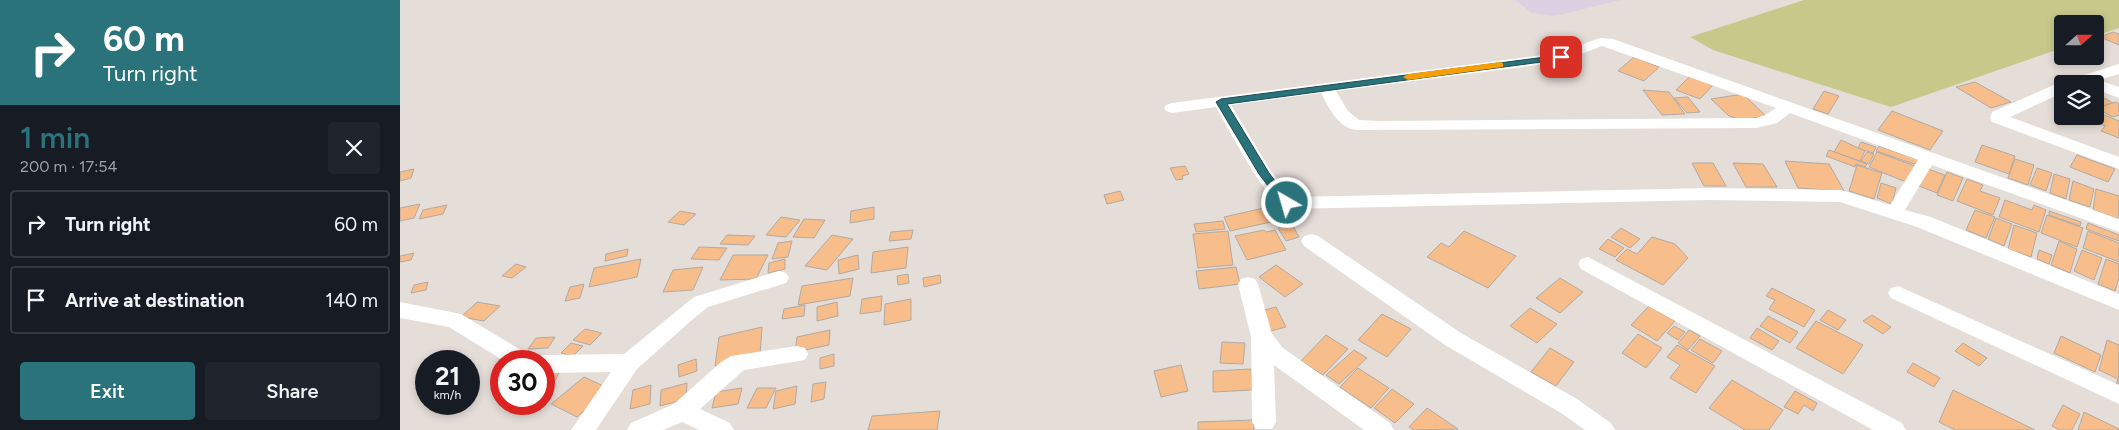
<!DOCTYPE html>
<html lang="en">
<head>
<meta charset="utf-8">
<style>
	body { margin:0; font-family:Figtree,sans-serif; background:#20242c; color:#f1f3f6; height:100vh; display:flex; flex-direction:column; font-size:19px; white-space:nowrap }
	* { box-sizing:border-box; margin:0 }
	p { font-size:16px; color:#9ea1a6 }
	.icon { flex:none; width:28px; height:28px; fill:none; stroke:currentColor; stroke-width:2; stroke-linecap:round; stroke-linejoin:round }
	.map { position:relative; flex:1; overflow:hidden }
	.sheet { display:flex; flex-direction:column; background:#171b24; width:400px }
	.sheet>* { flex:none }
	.top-card { background:#2a737b; color:#fff; overflow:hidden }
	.needle { width:32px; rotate:69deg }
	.tools { position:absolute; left:1654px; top:15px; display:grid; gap:10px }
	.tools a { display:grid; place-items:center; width:50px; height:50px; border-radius:5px; background:#171b24; box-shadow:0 2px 8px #0003; font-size:25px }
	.speed { position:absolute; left:15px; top:350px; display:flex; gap:10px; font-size:25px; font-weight:700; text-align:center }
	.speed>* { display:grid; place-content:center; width:65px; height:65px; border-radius:50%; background:#171b24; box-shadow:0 2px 8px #0003; line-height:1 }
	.speed small { font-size:12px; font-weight:400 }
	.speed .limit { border:8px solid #d22; background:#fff; color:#111 }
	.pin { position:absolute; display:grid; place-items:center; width:42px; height:42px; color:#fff; margin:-21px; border-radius:10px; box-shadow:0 2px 8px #0006 }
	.me { position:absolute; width:55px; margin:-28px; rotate:322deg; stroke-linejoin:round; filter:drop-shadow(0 0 4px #0008) }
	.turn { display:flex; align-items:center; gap:18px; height:105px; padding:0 20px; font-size:22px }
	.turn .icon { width:65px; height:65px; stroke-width:2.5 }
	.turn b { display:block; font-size:35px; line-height:42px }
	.round { display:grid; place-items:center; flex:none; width:52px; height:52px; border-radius:5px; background:#20242c }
	.overview { display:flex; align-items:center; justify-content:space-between; height:85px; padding:0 20px }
	h1 { font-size:30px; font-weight:600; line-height:38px; color:#2a737b }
	.cta { display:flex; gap:10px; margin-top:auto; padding:10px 20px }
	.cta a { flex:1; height:58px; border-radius:5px; background:#2a737b; color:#fff; font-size:20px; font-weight:600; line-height:58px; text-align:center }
	.cta a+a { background:#20242c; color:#f1f3f6 }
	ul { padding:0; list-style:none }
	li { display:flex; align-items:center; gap:15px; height:68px; margin:0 10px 8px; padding:0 10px; border:2px solid #363941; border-radius:5px }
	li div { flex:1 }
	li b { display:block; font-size:19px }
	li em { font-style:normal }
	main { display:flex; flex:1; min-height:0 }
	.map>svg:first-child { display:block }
	.education { fill:#dcd0e3 }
	.green { fill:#c6c98a }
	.building { fill:#f7bd8b; stroke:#b1aaa3 }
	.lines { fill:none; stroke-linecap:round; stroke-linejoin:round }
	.street { fill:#fff; fill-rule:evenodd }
	.route { fill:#2a737b; stroke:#1b4b50 }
	.slow { fill:#f59e0b }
</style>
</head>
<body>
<main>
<section class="sheet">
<div class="top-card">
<div class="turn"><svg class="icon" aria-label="right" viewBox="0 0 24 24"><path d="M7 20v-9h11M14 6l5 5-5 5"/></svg><div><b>60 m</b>Turn right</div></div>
</div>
<div class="overview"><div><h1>1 min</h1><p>200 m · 17:54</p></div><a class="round"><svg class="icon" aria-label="close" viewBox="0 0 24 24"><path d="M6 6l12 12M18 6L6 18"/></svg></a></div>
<ul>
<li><svg class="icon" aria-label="right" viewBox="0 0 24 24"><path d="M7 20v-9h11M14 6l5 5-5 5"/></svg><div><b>Turn right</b></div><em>60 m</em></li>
<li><svg class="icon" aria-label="arrive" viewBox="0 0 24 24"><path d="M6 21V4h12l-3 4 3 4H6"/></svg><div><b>Arrive at destination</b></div><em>140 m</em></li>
</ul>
<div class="cta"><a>Exit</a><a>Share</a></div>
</section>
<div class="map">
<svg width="1719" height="430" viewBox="0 0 1719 430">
	<rect width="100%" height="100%" fill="#e5ddd7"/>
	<polygon class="education" points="1115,0 1220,0 1155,16 1132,13"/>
	<polygon class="green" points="1404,0 1719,0 1719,28 1695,36 1695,24 1662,24 1662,48 1491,107 1313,50 1290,37"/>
	<g class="building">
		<polygon points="1713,32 1719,34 1719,45 1700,37"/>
		<polygon points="1234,57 1259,67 1244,81 1218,71"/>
		<polygon points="1290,76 1313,85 1300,99 1276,90"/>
		<polygon points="1575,82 1611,102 1591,108 1556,87"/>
		<polygon points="1243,90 1269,92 1285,114 1262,115"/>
		<polygon points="1424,91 1439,96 1428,114 1413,109"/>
		<polygon points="1343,94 1366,116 1342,120 1329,116 1311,99"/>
		<polygon points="1697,94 1713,103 1699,107 1695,105 1695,95"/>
		<polygon points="1288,97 1300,112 1287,113 1274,98"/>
		<polygon points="1716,102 1719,104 1719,115 1713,117 1696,108"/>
		<polygon points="1492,111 1543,131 1530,150 1478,130"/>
		<polygon points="1695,111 1719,121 1719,138 1701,131 1705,126 1681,116 1695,116"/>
		<polygon points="1441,140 1465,151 1460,161 1434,152"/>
		<polygon points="1461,142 1476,147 1473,153 1458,148"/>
		<polygon points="1582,145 1615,156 1609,174 1575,162"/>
		<polygon points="1479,146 1519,160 1517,165 1476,151"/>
		<polygon points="1429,150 1467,164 1465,167 1456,164 1455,167 1426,156"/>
		<polygon points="1467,152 1474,154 1469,164 1461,161"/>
		<polygon points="1477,152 1515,166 1506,182 1469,167"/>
		<polygon points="1677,155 1715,169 1708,182 1670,167"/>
		<polygon points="1615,159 1634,165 1628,185 1608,178"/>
		<polygon points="1385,161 1429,164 1444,191 1398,188"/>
		<polygon points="1292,163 1313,163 1326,186 1304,186"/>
		<polygon points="1333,163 1363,164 1377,187 1346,187"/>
		<polygon points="1457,165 1482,173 1474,199 1449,191"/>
		<polygon points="785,166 789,174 782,176 783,179 776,180 770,168"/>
		<polygon points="1637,168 1652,173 1646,191 1630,185"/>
		<polygon points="14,169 11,178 0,181 0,172"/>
		<polygon points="1528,169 1545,175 1537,193 1519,186"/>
		<polygon points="1547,172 1563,178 1553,201 1537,195"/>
		<polygon points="1654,174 1670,179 1666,199 1650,193"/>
		<polygon points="1567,179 1583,185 1580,191 1600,198 1593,215 1557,201"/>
		<polygon points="1673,181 1694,189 1690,207 1669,200"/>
		<polygon points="1481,183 1496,188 1492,204 1477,198"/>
		<polygon points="1696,189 1719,196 1719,219 1693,210"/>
		<polygon points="720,191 724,200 707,204 704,195"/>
		<polygon points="1605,200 1632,210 1634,205 1646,210 1639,232 1599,217"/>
		<polygon points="20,204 14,218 0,221 0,208"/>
		<polygon points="47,205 43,214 19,219 23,210"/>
		<polygon points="474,207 474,219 450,223 451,211"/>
		<polygon points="864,208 871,222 830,231 824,217"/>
		<polygon points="1575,210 1595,217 1586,238 1566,230"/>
		<polygon points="280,211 296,214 284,225 268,222"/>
		<polygon points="1649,211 1681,222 1680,226 1649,215"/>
		<polygon points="1647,215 1683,228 1677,247 1641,233"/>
		<polygon points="381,217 400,220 386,237 366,235"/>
		<polygon points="1596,218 1612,224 1604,246 1588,239"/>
		<polygon points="404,219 425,220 414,238 393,237"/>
		<polygon points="823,221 825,229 796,232 794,224"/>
		<polygon points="1688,223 1719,235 1719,241 1686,229"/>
		<polygon points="892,224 899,237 886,241 878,228"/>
		<polygon points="1614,225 1637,233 1631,257 1608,249"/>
		<polygon points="1221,228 1240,239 1230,248 1211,237"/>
		<polygon points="513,230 511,239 489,241 491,232"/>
		<polygon points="864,230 866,232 875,230 886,250 847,260 835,236"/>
		<polygon points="828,231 833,265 798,268 793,234"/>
		<polygon points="1064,231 1116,256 1088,288 1027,257 1041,243 1049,247"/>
		<polygon points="1688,231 1719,243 1719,262 1683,248"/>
		<polygon points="327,235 355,236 348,245 320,244"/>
		<polygon points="432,235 453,239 427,270 405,266"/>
		<polygon points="1252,237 1275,244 1288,258 1263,285 1216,260 1227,249 1237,254"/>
		<polygon points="1208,239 1224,248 1215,257 1199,249"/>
		<polygon points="392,241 388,257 372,259 378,243"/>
		<polygon points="1659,241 1677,249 1670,273 1651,265"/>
		<polygon points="299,247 327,248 319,260 291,259"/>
		<polygon points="508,247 506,268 471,273 473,252"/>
		<polygon points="228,249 227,256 205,261 206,254"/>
		<polygon points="1639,250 1652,255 1649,264 1637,259"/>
		<polygon points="1682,250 1702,258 1694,280 1674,271"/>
		<polygon points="14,253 11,260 0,262 0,256"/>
		<polygon points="333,255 368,255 356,279 320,280"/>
		<polygon points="458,255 459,269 439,274 438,260"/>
		<polygon points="241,259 237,277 189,287 194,268"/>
		<polygon points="385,259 385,269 368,273 369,263"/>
		<polygon points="1706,259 1719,264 1719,278 1715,291 1698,284"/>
		<polygon points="116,264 126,267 112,278 102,276"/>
		<polygon points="876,265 903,284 885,297 859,277"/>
		<polygon points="303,267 293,290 263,292 273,270"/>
		<polygon points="836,267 840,284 799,289 796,271"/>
		<polygon points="508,274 509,283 498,285 497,276"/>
		<polygon points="540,275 541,283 524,287 523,278"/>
		<polygon points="453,278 450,296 398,305 402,286"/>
		<polygon points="1160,278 1183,292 1160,313 1136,298"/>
		<polygon points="28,282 26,290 11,293 14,285"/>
		<polygon points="184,284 180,298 165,301 170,287"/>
		<polygon points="1372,288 1415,310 1404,327 1369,309 1375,300 1366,296"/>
		<polygon points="482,296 481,311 460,314 462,299"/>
		<polygon points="511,299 511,320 484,325 485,304"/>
		<polygon points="77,302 100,306 84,321 61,317"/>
		<polygon points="437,302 438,316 417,321 417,307"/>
		<polygon points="405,305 404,316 382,319 384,309"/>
		<polygon points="1249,306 1275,321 1257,341 1231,325"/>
		<polygon points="876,307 886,327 871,331 860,311"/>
		<polygon points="1130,308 1157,324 1137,343 1110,326"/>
		<polygon points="1428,310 1446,320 1438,330 1420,320"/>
		<polygon points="982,314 1011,329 987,357 958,340"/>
		<polygon points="1472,315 1491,327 1483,334 1463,321"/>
		<polygon points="1368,316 1398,332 1390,343 1360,326"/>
		<polygon points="1416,321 1463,345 1443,374 1396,348"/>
		<polygon points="1274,326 1285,332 1278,340 1267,333"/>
		<polygon points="362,327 360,355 315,366 319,337"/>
		<polygon points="1357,328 1379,341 1372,350 1350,338"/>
		<polygon points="185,329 202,333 190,345 173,340"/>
		<polygon points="430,330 429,345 395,352 397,337"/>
		<polygon points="1289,330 1300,336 1288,350 1278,343"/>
		<polygon points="1238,334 1262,348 1246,368 1222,353"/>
		<polygon points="926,335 948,349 923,375 901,361"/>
		<polygon points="1661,336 1701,355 1695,372 1654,353"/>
		<polygon points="155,337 148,348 128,349 136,338"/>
		<polygon points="1300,339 1322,351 1313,363 1291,350"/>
		<polygon points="1707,340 1719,345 1719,387 1716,386 1718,379 1699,370"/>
		<polygon points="822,342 845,343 843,364 820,363"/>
		<polygon points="171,343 183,346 173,356 161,353"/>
		<polygon points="1563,343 1587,358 1579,366 1555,351"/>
		<polygon points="1277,345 1315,366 1296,393 1270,378 1280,365 1267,357"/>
		<polygon points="1150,348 1174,362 1156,386 1131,372"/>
		<polygon points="954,350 967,358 939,384 926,375"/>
		<polygon points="434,354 434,366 420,369 420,358"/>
		<polygon points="296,359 297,371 279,377 278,365"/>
		<polygon points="1513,363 1540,378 1534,387 1507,372"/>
		<polygon points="781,365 788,391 761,397 754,371"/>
		<polygon points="162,366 155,381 144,383 144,369"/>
		<polygon points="958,368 989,388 971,408 940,387"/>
		<polygon points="851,369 852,390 813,392 813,371"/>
		<polygon points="184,377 210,389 177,417 151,404"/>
		<polygon points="1332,380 1383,410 1369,430 1345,430 1309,408"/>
		<polygon points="426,382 424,399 411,402 413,384"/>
		<polygon points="287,383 286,399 260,406 261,390"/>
		<polygon points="251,385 250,404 230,409 233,390"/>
		<polygon points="397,386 395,404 373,409 376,391"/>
		<polygon points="342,388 338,404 312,408 316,392"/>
		<polygon points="357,388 376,388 366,408 347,408"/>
		<polygon points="992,389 1014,404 995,423 974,408"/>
		<polygon points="1553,390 1635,430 1555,430 1539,422"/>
		<polygon points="1395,391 1417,403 1413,411 1404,405 1398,414 1384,407"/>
		<polygon points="1663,405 1680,414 1672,430 1660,430 1652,426"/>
		<polygon points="1027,408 1058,429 1014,430 1009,427"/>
		<polygon points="540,411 537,430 468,430 472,416"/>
		<polygon points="1684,412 1719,429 1719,430 1678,430"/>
		<polygon points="853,420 854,430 798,430 798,422"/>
	</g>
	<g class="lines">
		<g class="street">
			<path d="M1200,38l13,1 506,180v13l-187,-67 -27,45 26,7 188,77v16l-202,-83 -77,-25 -131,-2 -422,9c-20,-5 -59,-81 -71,-102l-44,6 -6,-2 -2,-3 2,-3 6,-2 386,-50zM1202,46l174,62 -11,7 -9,3 -376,3 -21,-1 -11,-9 -12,-20 225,-29zM921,93c8,15 16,33 34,37l401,-2 21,-5 13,-10 128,47 -28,45 -49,-15 -132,-2 -417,9 -21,-26 -40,-66z"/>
			<polygon points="1719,64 1719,74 1699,80 1719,87 1719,98 1695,89 1695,84 1662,84 1662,93 1610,117 1719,157 1719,169 1592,122 1590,118 1592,112 1656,84"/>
			<polygon points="911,234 918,236 1061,333 1177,399 1211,423 1215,430 1185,430 1161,413 1045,345 904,246 901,241 904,236"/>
			<polygon points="1188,257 1502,423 1506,430 1473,430 1181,269 1178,264 1181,259"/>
			<polygon points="379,271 386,273 389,278 386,283 308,307 293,319 237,369 196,430 171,430 211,372 144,373 144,361 134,361 136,358 144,355 224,354 294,297"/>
			<polygon points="848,277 855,279 858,284 872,334 883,348 990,423 994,430 964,430 874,365 876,422 872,429 856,429 852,422 851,337 838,284 841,279"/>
			<polygon points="1498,286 1719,385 1719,404 1491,298 1488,293 1491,288"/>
			<polygon points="0,302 61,314 129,355 132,361 104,361 49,327 0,318"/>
			<polygon points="397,346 405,348 408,354 405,360 344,370 300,409 330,423 334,430 299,430 282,422 263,430 227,430 231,423 274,404 321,362 331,356"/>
		</g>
	</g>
	<polygon class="route" points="1161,55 1164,55 1164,59 827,104 869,173 892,203 887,207 883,206 859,174 816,102 821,99"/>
	<polygon class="slow" points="1100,62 1103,63 1103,67 1008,80 1003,77 1008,74"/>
</svg>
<div class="tools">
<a><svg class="needle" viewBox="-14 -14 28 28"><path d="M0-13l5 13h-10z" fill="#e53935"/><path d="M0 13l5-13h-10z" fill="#9ea1a6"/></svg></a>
<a><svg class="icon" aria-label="layers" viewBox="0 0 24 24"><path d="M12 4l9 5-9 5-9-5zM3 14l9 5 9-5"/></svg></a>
</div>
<div class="speed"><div>21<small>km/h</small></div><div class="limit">30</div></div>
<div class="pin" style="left:1161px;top:57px;background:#d93025"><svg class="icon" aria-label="arrive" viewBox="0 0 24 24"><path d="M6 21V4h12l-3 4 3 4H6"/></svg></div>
<svg class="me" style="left:887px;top:203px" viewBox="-20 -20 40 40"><circle r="17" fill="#2a737b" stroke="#fff" stroke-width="3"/><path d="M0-11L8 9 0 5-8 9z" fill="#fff"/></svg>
</div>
</main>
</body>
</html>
